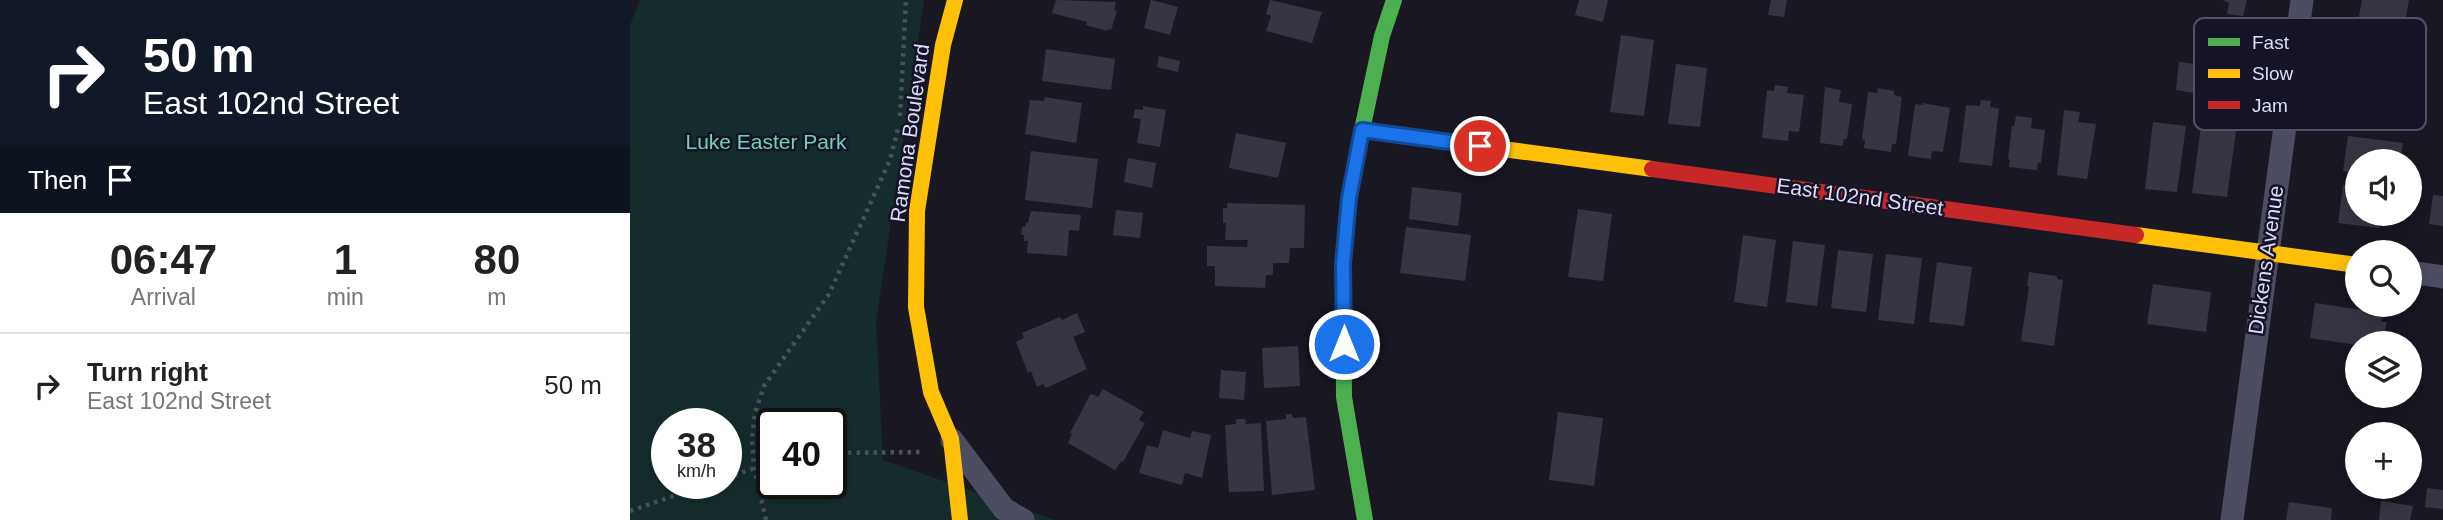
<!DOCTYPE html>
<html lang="en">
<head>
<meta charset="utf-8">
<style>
	body { margin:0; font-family:Helvetica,sans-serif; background:#f2f2f2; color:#222; height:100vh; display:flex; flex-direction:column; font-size:26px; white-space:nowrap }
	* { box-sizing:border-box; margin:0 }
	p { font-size:23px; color:#767676 }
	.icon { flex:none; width:38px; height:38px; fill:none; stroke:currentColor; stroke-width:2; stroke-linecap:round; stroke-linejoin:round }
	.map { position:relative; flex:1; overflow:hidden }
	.details { display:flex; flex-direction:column; background:#fff; width:630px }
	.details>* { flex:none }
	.banner { background:#111827; color:#fff; overflow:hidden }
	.controls { position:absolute; left:1715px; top:149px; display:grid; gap:14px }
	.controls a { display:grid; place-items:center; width:77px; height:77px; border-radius:50%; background:#fff; box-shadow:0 4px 18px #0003; font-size:35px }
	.speed { position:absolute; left:21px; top:408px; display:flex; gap:14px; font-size:35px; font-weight:700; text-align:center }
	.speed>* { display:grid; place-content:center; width:91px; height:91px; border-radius:50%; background:#fff; box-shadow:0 4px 18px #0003; line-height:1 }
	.speed small { font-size:18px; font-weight:400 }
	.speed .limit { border:4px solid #111; border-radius:10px; background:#fff; color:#111 }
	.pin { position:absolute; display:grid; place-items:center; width:60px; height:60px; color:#fff; margin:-30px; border:4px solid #fff; border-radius:50%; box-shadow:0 2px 7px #0007 }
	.me { position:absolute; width:77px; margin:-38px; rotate:0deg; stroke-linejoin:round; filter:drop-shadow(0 0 5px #0008) }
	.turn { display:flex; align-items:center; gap:24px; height:147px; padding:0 28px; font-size:32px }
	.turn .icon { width:91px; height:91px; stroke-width:2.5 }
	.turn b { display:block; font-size:49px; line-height:60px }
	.then { display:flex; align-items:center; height:66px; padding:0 28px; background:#0003; gap:14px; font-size:26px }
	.eta { display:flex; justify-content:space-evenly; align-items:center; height:119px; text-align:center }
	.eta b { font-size:42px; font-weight:700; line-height:49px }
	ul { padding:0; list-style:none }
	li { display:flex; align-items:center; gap:21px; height:105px; padding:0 28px; border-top:2px solid #e0e0e0 }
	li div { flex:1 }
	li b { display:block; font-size:26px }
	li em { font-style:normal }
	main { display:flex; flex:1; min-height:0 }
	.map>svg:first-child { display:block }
	.green { fill:#162c2c; fill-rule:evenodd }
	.building { fill:#363643 }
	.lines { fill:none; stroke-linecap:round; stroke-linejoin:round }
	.path { stroke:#47525d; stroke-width:4.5; stroke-dasharray:3.5 5; stroke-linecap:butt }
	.street { stroke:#4d4d61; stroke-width:23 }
	.fast { stroke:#4caf50; stroke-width:16 }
	.slow { stroke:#ffc107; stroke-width:16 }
	.jam { stroke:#c62828; stroke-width:16 }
	.route-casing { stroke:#114b97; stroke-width:18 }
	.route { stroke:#1a73e8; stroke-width:12 }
	.labels { text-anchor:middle; stroke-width:5; stroke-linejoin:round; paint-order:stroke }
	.street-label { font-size:21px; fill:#dddcfb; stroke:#151326 }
	.park-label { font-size:21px; fill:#70d3b3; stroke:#151326 }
	.key { fill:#151326; stroke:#514f66; stroke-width:2 }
	.key-label { font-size:19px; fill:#dddcfb }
</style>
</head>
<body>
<main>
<section class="details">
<div class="banner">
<div class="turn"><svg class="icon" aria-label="right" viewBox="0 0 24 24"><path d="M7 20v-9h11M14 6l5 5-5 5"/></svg><div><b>50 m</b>East 102nd Street</div></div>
<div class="then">Then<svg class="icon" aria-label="arrive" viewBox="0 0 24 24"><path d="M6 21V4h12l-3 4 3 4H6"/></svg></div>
</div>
<div class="eta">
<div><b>06:47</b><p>Arrival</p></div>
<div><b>1</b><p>min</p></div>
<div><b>80</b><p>m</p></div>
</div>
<ul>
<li><svg class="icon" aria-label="right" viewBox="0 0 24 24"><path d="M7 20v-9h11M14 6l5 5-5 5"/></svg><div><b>Turn right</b><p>East 102nd Street</p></div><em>50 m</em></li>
</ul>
</section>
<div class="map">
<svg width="1813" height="520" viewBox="0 0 1813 520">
	<rect width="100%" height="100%" fill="#181722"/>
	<path class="green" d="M10,0h284l-48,322 7,138 172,60h-425v-495zM37,424h59v59h-59zM142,424h59v59h-59z"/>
	<g class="building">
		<polygon points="426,0 486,2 484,10 487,11 481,30 478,29 477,31 456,25 457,22 422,13"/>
		<polygon points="521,0 548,7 540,35 514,28"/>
		<polygon points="640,0 692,12 682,43 636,31 641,16 636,14"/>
		<polygon points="949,0 978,0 973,22 945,15"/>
		<polygon points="1141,0 1157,0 1154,17 1138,15"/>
		<polygon points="1593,0 1617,0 1613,16 1597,14 1599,3"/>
		<polygon points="1732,0 1779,0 1774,29 1728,22"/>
		<polygon points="991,35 1024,40 1014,116 980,112"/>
		<polygon points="416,49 485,59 481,90 412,81"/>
		<polygon points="529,56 550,61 548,72 527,67"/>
		<polygon points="1549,62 1575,65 1571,94 1546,90"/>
		<polygon points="1046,64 1077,68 1070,127 1038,124"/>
		<polygon points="1145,85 1158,87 1157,93 1174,95 1169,132 1159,131 1158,141 1132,138 1137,90 1144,91"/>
		<polygon points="1195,87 1211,90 1209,102 1222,104 1217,139 1214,139 1213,146 1190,143"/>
		<polygon points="1248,88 1264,91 1264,95 1272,97 1266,144 1262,144 1261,152 1234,148 1235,140 1232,139 1238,92 1247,93"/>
		<polygon points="415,97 452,103 446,143 395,134 400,100 414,101"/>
		<polygon points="1351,100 1361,101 1360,107 1369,109 1362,166 1329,162 1336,105 1350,106"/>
		<polygon points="1293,103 1320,108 1313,152 1302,151 1301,159 1278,156 1285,104 1293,105"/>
		<polygon points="513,106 536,110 530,147 507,143 511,119 503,118 505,109 513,110"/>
		<polygon points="1434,110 1450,112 1448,122 1466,124 1457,179 1427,175"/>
		<polygon points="1386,116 1402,118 1401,128 1415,130 1411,163 1408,163 1407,170 1379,167 1380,160 1378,159 1382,126 1384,126"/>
		<polygon points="1523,122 1556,126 1547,192 1515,189"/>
		<polygon points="1571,126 1606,131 1597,197 1562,193"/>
		<polygon points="606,133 656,143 648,178 599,168"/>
		<polygon points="1718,136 1773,143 1770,161 1727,161 1727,173 1713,171"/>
		<polygon points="401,151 468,159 462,208 395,200"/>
		<polygon points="498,158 526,163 522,188 494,182"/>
		<polygon points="1713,185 1727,187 1727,214 1750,214 1749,228 1708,223"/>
		<polygon points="782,187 832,193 828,226 779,219"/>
		<polygon points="1803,195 1813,196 1813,226 1799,224"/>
		<polygon points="597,203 675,205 674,248 660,248 659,263 643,263 643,275 636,275 635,288 585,286 585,266 577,266 577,246 617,247 618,240 595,240 596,223 593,223 593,208 597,208"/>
		<polygon points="948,209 982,214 973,281 938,277"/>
		<polygon points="486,210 513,213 510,238 483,235"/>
		<polygon points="401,211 451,215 449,231 439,230 437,256 397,253 398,241 394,241 394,235 391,235 392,227 395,227 396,223 398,223"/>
		<polygon points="776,227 841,235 835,281 770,273"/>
		<polygon points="1113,235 1146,240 1137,307 1104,302"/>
		<polygon points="1163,241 1195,245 1187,306 1156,302"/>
		<polygon points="1208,250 1243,254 1236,312 1201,308"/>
		<polygon points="1256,254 1292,258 1284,324 1248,320"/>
		<polygon points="1307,262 1342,267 1334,326 1299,322"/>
		<polygon points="1399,272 1427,276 1427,279 1433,280 1424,346 1391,341 1399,287 1397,286"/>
		<polygon points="1523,284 1581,292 1576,332 1517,324"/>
		<polygon points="1685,303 1753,313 1751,322 1757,322 1755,331 1762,332 1760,343 1727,345 1680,338"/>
		<polygon points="447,313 455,332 443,337 457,369 416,388 413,384 407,387 401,371 398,373 386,342 394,338 392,333 430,317 432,320"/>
		<polygon points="668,346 670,386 634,388 632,348"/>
		<polygon points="591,370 616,372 614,400 589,398"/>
		<polygon points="473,389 514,412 509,420 515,423 493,462 491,461 485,470 438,443 442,434 440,433 460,395 462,394 468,397"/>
		<polygon points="928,412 973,418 964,486 919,480"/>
		<polygon points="656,414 662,414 663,418 676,417 685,490 642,495 636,421 656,419"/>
		<polygon points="606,419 615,419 616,424 631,423 634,491 599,492 595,425 606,424"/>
		<polygon points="533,430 560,438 562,431 581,435 572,478 555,473 552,485 509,473 517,445 528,448"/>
		<polygon points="1797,488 1813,490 1813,509 1795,507"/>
		<polygon points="1751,501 1783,506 1780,520 1749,520"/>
		<polygon points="1659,502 1702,508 1701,520 1656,520"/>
	</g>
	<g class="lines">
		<g class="path">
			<polyline points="270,116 276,0"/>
			<polyline points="201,453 293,452"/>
			<polyline points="96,478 142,462"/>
			<polyline points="0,511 81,483"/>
			<polyline points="136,520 124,468 122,439 125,413 134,386 199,294 260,160 269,125"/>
		</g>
		<g class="street">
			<polyline points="1780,272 1813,277"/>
			<polyline points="322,440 374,509 393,520"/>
			<polyline points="1602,520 1672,0"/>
		</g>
		<polyline class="fast" points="735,520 714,397 713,264 719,198 732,130 752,36 764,0"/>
		<g class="slow">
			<polyline points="325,0 313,45 287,211 286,307 301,392 321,439 330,520"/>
			<polyline points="732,130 1022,169"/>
			<polyline points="1506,235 1727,265"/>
		</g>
		<polyline class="jam" points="1022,169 1506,235"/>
	</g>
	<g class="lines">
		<defs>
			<polyline id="route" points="714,344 713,264 719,198 732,130 850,146"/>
		</defs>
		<use href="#route" class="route-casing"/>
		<use href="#route" class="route"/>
	</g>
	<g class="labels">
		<g class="street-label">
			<text transform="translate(280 133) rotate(-82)" y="7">Ramona Boulevard</text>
			<text transform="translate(1230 197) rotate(8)" y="7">East 102nd Street</text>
			<text transform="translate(1636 260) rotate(-82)" y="7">Dickens Avenue</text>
		</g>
		<g class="park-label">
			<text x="136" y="149">Luke Easter Park</text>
		</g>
	</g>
	<rect x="1564" y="18" width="232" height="112" rx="10" class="key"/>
	<rect x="1578" y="38" width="32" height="8" fill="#4caf50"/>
	<rect x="1578" y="69" width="32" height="9" fill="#ffc107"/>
	<rect x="1578" y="101" width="32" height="8" fill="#c62828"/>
	<g class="key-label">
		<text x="1622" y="49">Fast</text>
		<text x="1622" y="80">Slow</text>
		<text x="1622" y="112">Jam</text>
	</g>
</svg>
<div class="controls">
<a><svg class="icon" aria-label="sound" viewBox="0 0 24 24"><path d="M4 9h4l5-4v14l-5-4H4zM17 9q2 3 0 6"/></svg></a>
<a><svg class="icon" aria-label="search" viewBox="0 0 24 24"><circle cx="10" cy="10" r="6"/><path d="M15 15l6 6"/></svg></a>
<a><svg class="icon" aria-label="layers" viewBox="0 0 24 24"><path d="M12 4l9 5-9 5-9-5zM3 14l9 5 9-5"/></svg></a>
<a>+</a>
</div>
<div class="speed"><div>38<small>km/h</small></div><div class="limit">40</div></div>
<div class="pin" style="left:850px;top:146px;background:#d93025"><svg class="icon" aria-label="arrive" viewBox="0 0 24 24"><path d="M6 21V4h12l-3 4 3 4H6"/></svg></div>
<svg class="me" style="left:714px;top:344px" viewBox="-20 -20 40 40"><circle r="17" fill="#1a73e8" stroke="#fff" stroke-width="3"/><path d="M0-11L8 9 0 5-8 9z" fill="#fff"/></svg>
</div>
</main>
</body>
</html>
